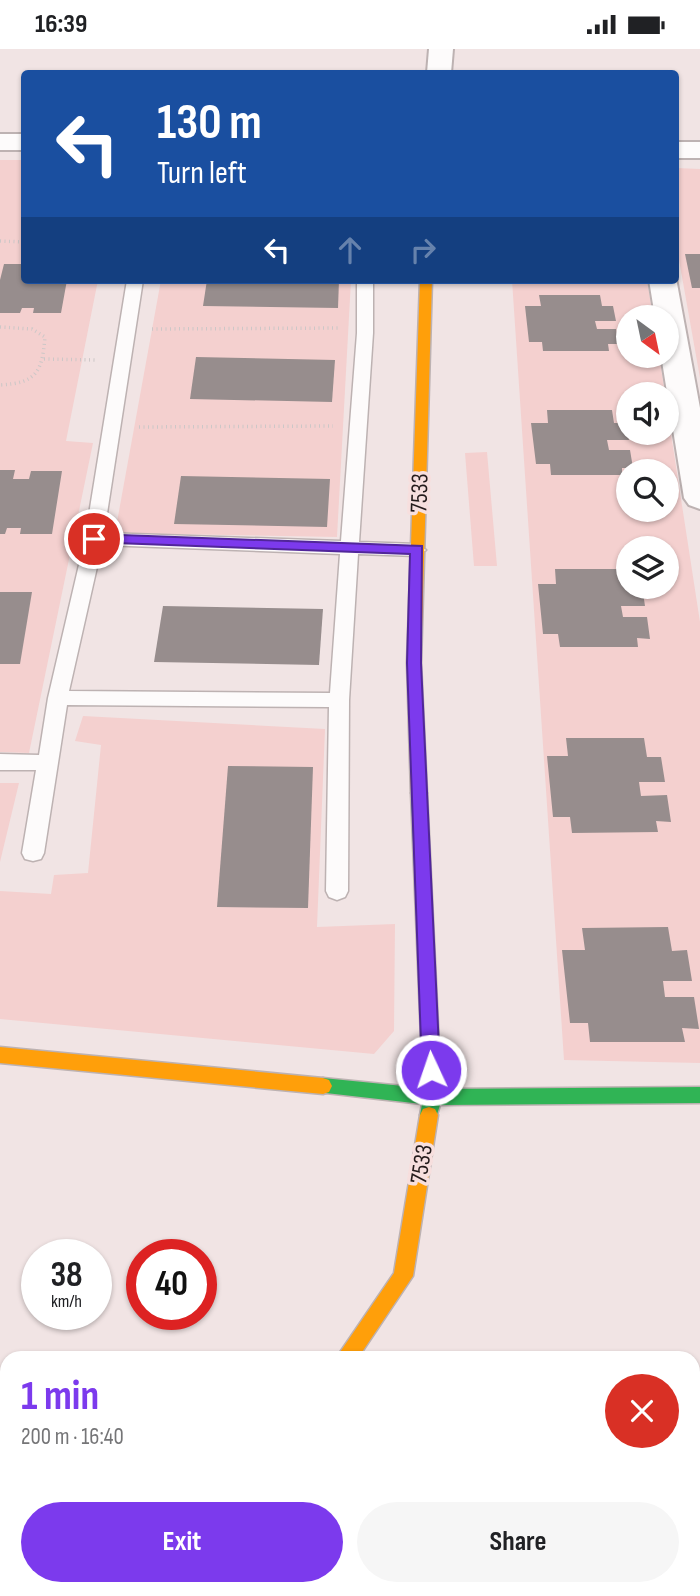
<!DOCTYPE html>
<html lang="en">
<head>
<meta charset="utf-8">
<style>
	body { margin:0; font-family:"Sofia Sans Condensed",sans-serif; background:#f6f6f6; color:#202124; height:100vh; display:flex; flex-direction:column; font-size:26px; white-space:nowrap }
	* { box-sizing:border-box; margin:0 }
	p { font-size:23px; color:#757577 }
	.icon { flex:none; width:38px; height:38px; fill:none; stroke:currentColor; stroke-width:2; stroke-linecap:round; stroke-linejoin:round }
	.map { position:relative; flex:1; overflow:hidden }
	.drawer { position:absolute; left:0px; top:1302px; width:700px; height:245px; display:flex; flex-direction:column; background:#fff; border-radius:21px 21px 0 0; box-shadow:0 2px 5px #0004 }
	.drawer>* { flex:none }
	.banner { position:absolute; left:21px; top:21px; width:658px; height:214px; border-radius:7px; box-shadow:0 2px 5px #0004; background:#1a4fa0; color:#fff; overflow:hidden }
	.needle { width:46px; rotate:147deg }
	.tools { position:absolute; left:616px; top:256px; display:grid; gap:14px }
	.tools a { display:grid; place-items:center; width:63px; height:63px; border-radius:50%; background:#fff; box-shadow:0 2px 5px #0004; font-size:35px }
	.speed { position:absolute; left:21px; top:1190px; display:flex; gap:14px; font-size:35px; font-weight:700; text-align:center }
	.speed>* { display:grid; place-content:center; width:91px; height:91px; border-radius:50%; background:#fff; box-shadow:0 2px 5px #0004; line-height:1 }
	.speed small { font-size:18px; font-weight:400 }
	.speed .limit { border:10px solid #d22; background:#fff; color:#111 }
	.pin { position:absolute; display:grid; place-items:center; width:60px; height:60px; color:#fff; margin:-30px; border:4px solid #fff; border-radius:50%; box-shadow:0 2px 7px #0007 }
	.me { position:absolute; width:77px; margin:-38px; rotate:357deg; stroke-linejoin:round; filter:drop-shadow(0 0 5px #0008) }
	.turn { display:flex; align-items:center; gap:24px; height:147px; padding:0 21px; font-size:32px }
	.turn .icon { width:91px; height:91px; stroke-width:2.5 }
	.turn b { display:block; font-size:49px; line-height:60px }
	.lanes { display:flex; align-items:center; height:66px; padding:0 21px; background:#0003; justify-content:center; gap:35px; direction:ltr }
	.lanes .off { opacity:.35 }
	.round { display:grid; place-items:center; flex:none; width:74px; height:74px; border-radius:37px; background:#f6f6f6 }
	.head { display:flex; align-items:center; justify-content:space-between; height:119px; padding:0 21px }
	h1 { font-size:42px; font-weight:700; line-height:52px; color:#7c3aed }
	.cta { display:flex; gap:14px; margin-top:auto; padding:14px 21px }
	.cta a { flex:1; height:80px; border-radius:42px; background:#7c3aed; color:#fff; font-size:28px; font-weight:700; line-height:80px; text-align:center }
	.cta a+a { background:#f6f6f6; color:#202124 }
	.status { display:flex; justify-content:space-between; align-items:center; height:49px; padding:0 35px; background:#fff; direction:ltr }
	.status svg { height:19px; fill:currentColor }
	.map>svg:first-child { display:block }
	.green { fill:#f4d0cf; fill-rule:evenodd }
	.building { fill:#978d8d }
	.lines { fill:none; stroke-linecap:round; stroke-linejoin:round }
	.lane-casing { stroke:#bdb2b2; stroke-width:3 }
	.street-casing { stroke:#bdb2b2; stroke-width:4 }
	.fast-casing { stroke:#bdb2b2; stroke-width:3 }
	.slow-casing { stroke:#bdb2b2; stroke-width:3 }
	.path { stroke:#ccc7c7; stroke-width:3.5; stroke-dasharray:1 3.5; stroke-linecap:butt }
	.lane { fill:#fdfbfb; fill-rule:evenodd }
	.street { fill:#fdfbfb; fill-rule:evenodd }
	.fast { fill:#30b455; fill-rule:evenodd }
	.slow { fill:#ff9f0a; fill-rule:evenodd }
	.route { fill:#7c3aed; stroke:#51269a; stroke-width:2 }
	.labels { text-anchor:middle; stroke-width:7; stroke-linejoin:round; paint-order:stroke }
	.street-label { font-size:24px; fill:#241b1b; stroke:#f7dfde }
</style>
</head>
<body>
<div class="status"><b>16:39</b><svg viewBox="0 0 49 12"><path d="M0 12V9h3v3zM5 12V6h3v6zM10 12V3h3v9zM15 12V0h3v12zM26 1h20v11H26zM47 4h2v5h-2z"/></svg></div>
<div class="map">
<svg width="700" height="1547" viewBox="0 0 700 1547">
	<rect width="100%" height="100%" fill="#f1e4e4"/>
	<g class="green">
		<polygon points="0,111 24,111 24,231 98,231 66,392 93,394 29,704 0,703"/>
		<polygon points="676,119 700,120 700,329 676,194"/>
		<polygon points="161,231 351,231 337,488 115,484"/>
		<path d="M512,231h135l6,37h-25v38h31l6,39h-37v38h39v-24l33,214v441l-136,-3zM628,422h39v38h-39zM628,499h39v38h-39z"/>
		<polygon points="487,403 497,517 474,517 465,404"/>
		<polygon points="83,667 325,680 317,878 395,875 394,982 374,1005 0,970 0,842 51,845 54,826 88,824 101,696 75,692"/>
		<polygon points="0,734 19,734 0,813"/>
	</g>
	<g class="building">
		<polygon points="685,205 700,205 700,239 692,239"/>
		<polygon points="4,215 24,215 24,231 67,231 61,264 33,264 34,259 22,259 20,264 0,264 0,231"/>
		<polygon points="207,231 339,231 338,259 203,257"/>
		<polygon points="539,246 600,246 602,257 613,257 616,272 595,272 597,280 616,280 619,295 608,295 609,302 543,302 542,293 529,293 525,257 541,257"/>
		<polygon points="196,308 335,311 332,353 190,350"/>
		<polygon points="547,361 612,361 614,374 626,374 629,391 607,391 609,401 630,401 633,419 622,419 622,426 551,426 550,415 536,415 531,374 548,374"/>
		<polygon points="0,421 15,421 13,430 29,430 31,422 62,422 52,485 20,485 21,479 7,479 5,485 0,485"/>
		<polygon points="181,427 330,430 327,478 174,475"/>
		<polygon points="555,520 626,520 628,537 642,537 645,557 621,557 623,568 647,568 650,590 637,589 638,598 560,598 558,585 543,585 538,535 556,535"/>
		<polygon points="0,543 32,543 20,615 0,615"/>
		<polygon points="163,557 323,560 319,616 154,613"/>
		<polygon points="566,689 644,689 647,708 661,708 665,733 639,733 641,747 667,746 671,773 656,772 658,783 572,784 570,768 553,768 547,707 568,707"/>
		<polygon points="228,717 313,718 308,859 217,858"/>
		<polygon points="668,878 672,902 687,901 692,932 663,932 665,948 694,948 699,980 682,979 685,993 590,993 588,974 570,974 562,901 585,901 582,879"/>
	</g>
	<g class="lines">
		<defs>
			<path id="lane" d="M127,231h16l-39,253 237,8 16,-208v-53h16v53l-14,209 58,2 9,6 -9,6 -59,-2 -9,146 -1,191 -3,6 -8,3 -8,-3 -3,-6 3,-184 -262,-2 -23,148 -3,6 -8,2 -8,-2 -3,-6 14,-83h-36v-16l39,1 9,-57 37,-159zM102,496l238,9 -10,139 -261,-2z"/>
			<g id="street">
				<polygon points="429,0 453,0 451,24 427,24"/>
				<rect x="0" y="85" width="24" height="16"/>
				<rect x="676" y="93" width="24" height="16"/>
				<polygon points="676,229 700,359 700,460 689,456 684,449 661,306 667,306 667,268 655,268 649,231"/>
				<polygon points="256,1540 308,1540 309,1547 255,1547"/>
			</g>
			<polygon id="fast" points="419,738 427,744 441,1040 700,1038 700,1054 440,1056 435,1072 429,1074 423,1072 420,1066 422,1055 317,1043 314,1037 317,1031 323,1029 423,1039 411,744"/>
			<g id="slow">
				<polygon points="420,231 432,231 421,614 427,744 419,750 411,744 407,614"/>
				<polygon points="0,998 323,1029 329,1031 332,1037 329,1043 323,1045 0,1014"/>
				<polygon points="429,1058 435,1060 438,1066 413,1227 358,1309 336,1309 394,1224 420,1066 423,1060"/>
			</g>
		</defs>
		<use href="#lane" class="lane-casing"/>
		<use href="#street" class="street-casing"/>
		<use href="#fast" class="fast-casing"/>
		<use href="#slow" class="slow-casing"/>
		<g class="path">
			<polyline points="0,192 24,193"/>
			<path d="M0,278l32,2 13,8c-3,35 -8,46 -45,48"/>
			<polyline points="152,280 339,279"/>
			<polyline points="44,310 96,311"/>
			<polyline points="139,378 333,377"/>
		</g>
		<use href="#lane" class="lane"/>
		<use href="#street" class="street"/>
		<use href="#fast" class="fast"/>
		<use href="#slow" class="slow"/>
	</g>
	<polygon class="route" points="94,485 422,497 421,614 440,1021 437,1027 425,1027 422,1021 407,614 410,505 89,493 89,487"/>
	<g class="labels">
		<g class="street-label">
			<text transform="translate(419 444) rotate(-88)" y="8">7533</text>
			<text transform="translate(421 1115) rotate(-81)" y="8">7533</text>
		</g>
	</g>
</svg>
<div class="tools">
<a><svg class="needle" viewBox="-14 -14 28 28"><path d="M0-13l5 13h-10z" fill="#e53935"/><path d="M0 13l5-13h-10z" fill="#757577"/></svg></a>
<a><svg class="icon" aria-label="sound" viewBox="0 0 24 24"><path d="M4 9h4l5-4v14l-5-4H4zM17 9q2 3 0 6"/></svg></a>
<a><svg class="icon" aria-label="search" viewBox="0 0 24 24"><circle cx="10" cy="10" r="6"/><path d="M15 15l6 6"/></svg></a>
<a><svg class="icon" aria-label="layers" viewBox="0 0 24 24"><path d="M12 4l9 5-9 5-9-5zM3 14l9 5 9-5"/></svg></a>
</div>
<div class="speed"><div>38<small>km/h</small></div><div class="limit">40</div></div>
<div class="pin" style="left:94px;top:490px;background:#d93025"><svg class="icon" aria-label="arrive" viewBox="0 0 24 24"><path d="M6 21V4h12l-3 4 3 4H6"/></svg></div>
<svg class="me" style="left:431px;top:1021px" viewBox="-20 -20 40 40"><circle r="17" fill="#7c3aed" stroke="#fff" stroke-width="3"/><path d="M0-11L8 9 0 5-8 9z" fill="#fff"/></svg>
<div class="banner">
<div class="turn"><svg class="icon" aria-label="left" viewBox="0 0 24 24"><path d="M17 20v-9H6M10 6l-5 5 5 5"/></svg><div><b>130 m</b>Turn left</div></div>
<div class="lanes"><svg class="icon" aria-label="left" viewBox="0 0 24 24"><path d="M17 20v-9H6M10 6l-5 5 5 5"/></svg><svg class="icon off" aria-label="ahead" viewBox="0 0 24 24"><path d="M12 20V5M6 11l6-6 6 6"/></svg><svg class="icon off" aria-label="right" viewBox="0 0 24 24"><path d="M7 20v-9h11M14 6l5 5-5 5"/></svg></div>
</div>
<section class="drawer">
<div class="head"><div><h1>1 min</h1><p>200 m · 16:40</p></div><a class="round" style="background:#d93025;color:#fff"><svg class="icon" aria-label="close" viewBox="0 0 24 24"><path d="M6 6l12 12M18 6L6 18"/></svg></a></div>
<div class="cta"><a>Exit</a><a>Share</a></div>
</section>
</div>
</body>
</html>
